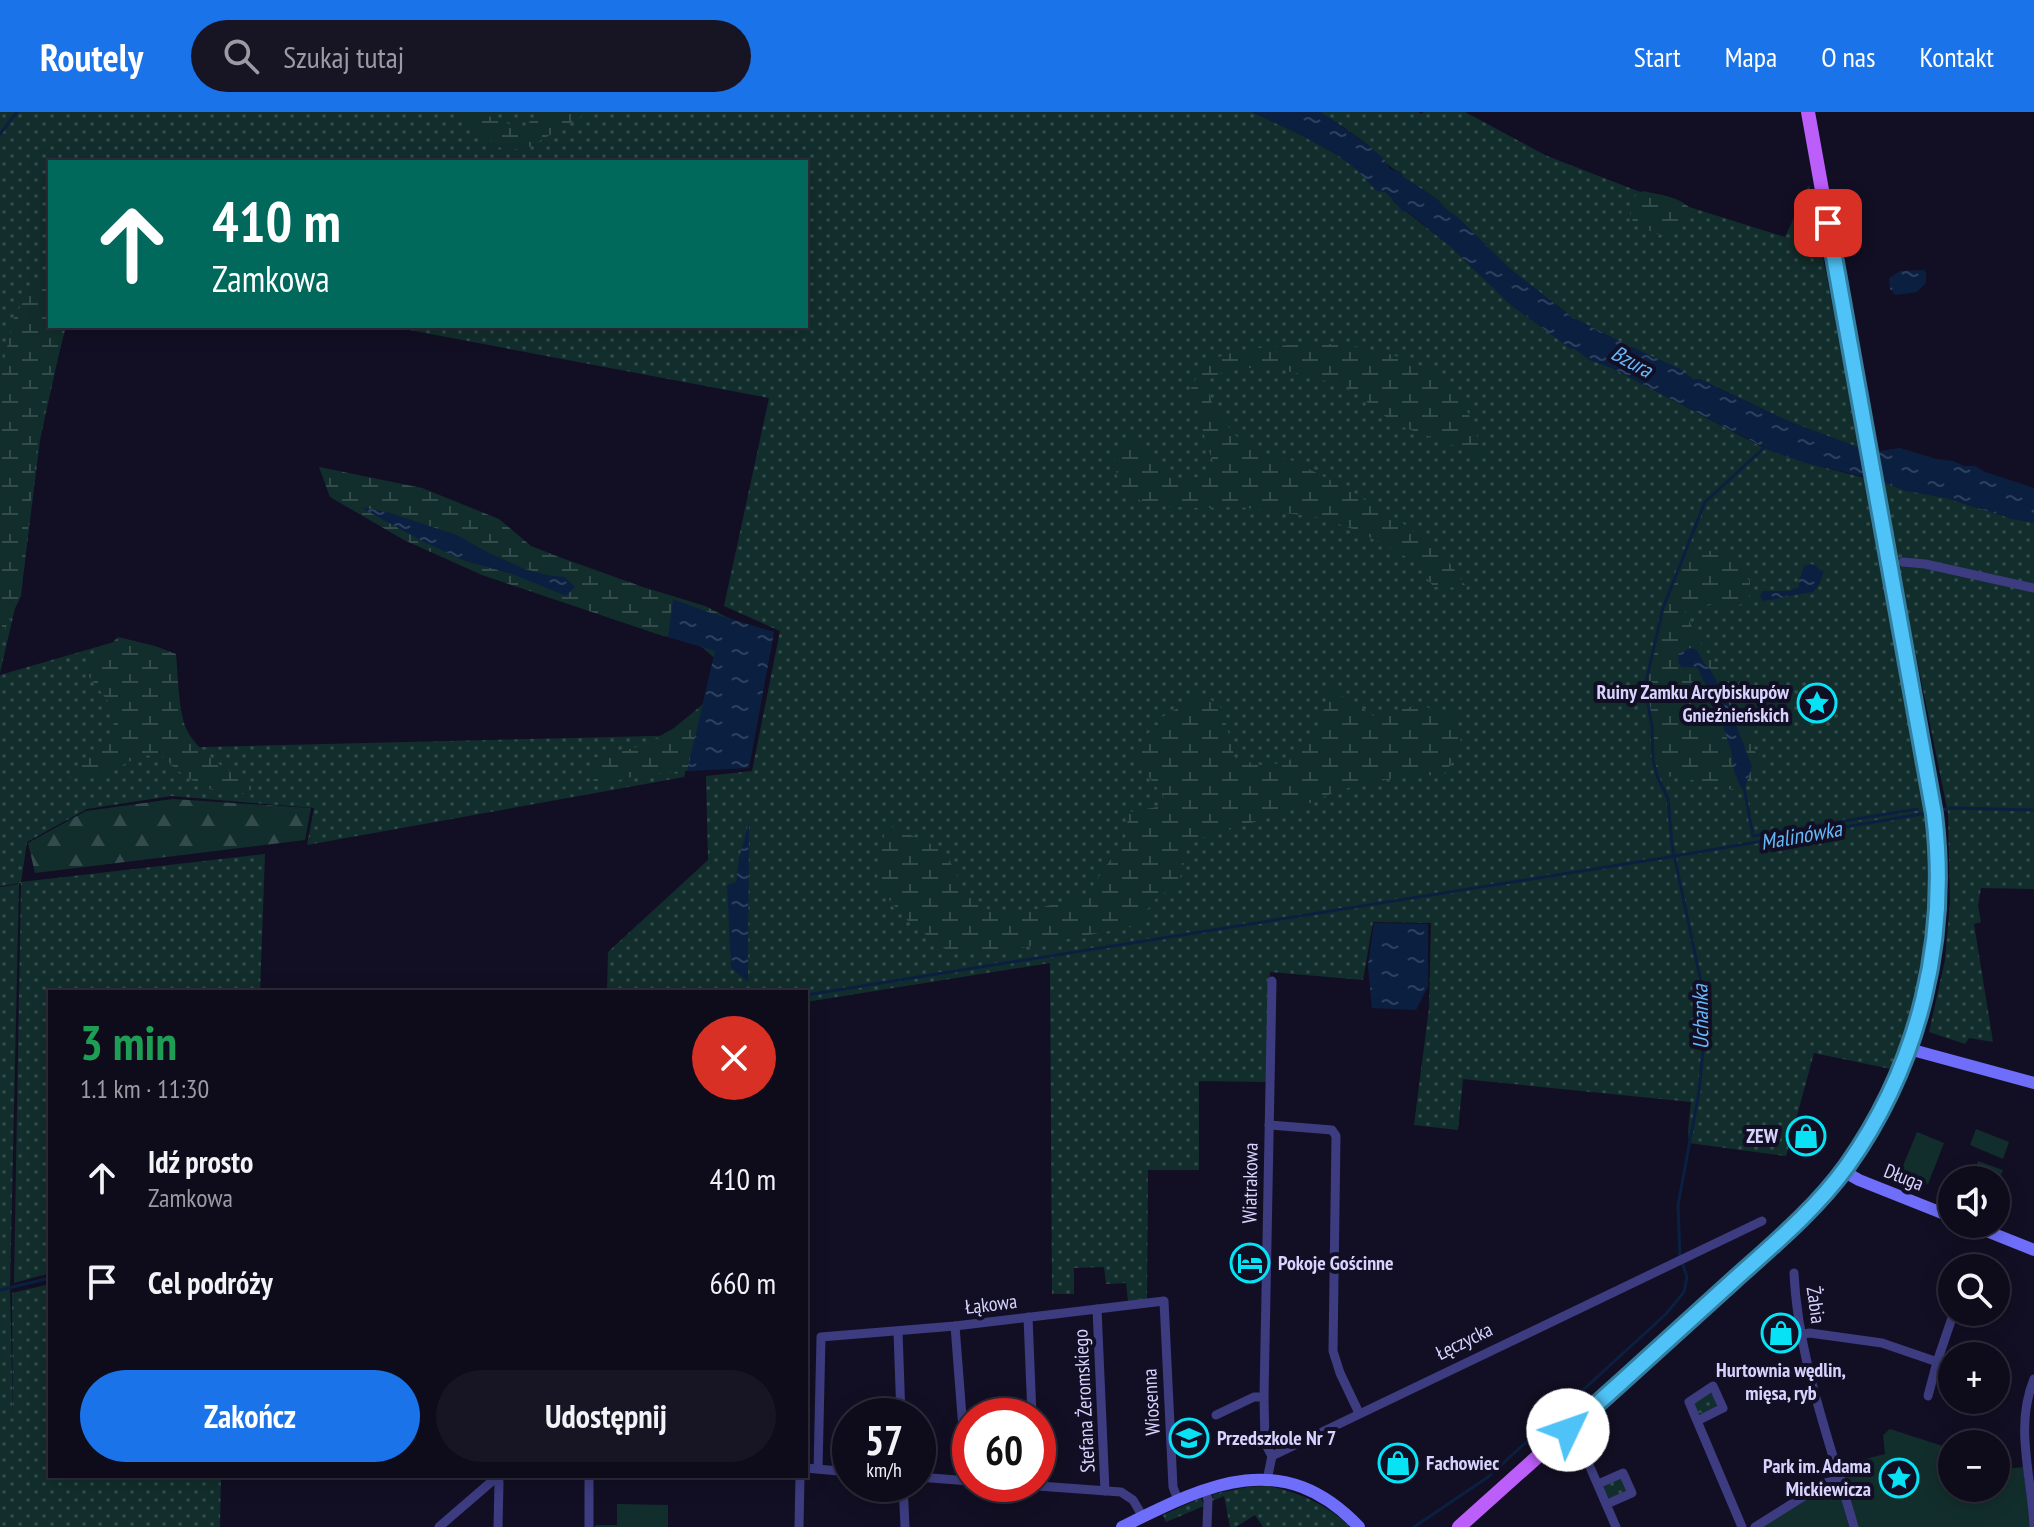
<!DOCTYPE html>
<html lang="pl">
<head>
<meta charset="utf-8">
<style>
	body { margin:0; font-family:"PT Sans Narrow",sans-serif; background:#171424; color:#f1f3f6; height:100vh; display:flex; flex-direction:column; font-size:30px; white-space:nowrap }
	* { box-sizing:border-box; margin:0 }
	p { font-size:26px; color:#9b9ba3 }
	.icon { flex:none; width:44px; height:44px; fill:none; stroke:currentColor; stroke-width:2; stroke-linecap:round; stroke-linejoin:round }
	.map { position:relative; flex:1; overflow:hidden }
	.panel { position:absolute; left:48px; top:878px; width:760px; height:488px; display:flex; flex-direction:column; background:#0e0b1b; border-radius:0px; box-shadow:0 4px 20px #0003,0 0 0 2px #2e2b3a }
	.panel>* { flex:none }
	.hud { position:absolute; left:48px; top:48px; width:760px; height:168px; border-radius:0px; box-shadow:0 4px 20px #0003,0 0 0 2px #2e2b3a; background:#00695c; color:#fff; overflow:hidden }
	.fabs { position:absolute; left:1938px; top:1054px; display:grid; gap:16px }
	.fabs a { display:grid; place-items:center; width:72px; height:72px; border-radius:50%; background:#0e0b1b; box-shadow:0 4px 20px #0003,0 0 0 2px #2e2b3a; font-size:40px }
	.speed { position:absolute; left:832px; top:1286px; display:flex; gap:16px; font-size:40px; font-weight:700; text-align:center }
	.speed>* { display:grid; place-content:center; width:104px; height:104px; border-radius:50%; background:#0e0b1b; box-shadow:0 4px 20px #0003,0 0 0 2px #2e2b3a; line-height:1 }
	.speed small { font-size:20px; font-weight:400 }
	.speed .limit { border:12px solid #d22; background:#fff; color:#111 }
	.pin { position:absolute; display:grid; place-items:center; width:68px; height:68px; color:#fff; margin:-34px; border-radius:16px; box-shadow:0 4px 12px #0006 }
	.me { position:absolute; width:88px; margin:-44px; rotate:48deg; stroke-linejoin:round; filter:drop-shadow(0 0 6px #0008) }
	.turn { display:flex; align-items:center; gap:28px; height:168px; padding:0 32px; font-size:36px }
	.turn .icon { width:104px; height:104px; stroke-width:2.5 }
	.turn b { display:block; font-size:56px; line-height:68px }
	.round { display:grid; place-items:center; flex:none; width:84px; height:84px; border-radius:42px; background:#171424 }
	.overview { display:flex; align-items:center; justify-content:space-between; height:136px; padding:0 32px }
	h1 { font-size:48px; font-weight:700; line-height:60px; color:#1e9e55 }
	.button { display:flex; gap:16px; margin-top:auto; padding:16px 32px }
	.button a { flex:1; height:92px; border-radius:48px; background:#1a73e8; color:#fff; font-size:32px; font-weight:700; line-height:92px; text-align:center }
	.button a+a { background:#171424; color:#f1f3f6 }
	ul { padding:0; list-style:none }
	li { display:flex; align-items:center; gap:24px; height:104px; padding:0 32px }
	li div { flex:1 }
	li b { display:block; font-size:30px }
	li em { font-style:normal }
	header { display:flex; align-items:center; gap:48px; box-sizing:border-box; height:112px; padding:0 40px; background:#1a73e8; color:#fff }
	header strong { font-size:38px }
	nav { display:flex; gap:44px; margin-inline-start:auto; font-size:28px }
	.search { width:560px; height:72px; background:#171424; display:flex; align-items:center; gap:20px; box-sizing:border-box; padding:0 28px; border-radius:44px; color:#9b9ba3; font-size:30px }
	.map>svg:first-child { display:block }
	.grass { fill:url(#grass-dots) }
	.forest { fill:url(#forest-firs) }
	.wetland { fill:url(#wetland-marsh) }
	.park { fill:#122e2c }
	.water { fill:url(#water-ripples) }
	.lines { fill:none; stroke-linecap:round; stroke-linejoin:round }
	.stream { stroke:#0b2041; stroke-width:3 }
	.street { stroke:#3d3c81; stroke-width:9 }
	.secondary { stroke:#6e6efa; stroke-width:12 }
	.primary { stroke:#bc5efa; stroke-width:14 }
	.route-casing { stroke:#337fa1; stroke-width:20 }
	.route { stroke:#4fc3f7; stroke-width:14 }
	.labels { text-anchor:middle; stroke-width:8; stroke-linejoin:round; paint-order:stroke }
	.poi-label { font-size:20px; font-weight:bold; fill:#d7d3fe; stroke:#120f24; text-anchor:end }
	.street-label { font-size:20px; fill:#d7d3fe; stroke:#120f24 }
	.water-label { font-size:22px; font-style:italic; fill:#65b8fa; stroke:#120f24 }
</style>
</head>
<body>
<header>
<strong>Routely</strong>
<div class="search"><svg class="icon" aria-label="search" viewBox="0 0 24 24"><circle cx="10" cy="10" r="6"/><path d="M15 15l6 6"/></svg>Szukaj tutaj</div>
<nav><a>Start</a><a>Mapa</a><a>O nas</a><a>Kontakt</a></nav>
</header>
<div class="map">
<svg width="2034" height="1415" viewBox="0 0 2034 1415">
	<defs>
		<pattern id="grass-dots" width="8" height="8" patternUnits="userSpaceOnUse" patternTransform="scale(2)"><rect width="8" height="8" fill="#122e2c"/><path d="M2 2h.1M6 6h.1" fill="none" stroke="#344b4c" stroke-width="1.8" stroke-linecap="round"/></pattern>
		<pattern id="forest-firs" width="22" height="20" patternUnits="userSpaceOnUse" patternTransform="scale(2)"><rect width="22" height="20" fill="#122e2c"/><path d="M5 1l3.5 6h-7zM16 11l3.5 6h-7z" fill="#344b4c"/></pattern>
		<pattern id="wetland-marsh" width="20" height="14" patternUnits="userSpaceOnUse" patternTransform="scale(2)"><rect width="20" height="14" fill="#122e2c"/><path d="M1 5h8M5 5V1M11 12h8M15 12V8" fill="none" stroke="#344b4c"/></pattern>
		<pattern id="water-ripples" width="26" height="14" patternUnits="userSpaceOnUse" patternTransform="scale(2)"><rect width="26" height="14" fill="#0b2041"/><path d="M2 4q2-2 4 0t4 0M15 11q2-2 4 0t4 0" fill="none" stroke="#2e405e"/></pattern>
	</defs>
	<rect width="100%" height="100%" fill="#120f24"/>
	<g class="grass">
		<path d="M0,0h1252l49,23 38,21 17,13 20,21 9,2 6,5 3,5 56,44 60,58 61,45h4l15,11 20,7 154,81 43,15 58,15 63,339c2,17 4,34 4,50 0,70 -15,137 -41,202l-77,-16 -28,103 -97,-13 -1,-12 3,-29 -228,-23 -5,51 -44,-5 15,-117 2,-85 -58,-1 -10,58 -93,-8 -4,110 -67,-1v89h-51l-1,129 -19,2 -2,-18 -20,1 -2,-17 -30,1v26h-22l-2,-331 -244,39v-10h-199l1,-40 100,-92 -2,-84 46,-5 28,-140 -56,-25 45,-208 -381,-72h418v-164h-756v164h15l-25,114 -16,129 -24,104z"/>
		<path d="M1320,0h98l4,2 1,-2h42l82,44 88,34 150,47 24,-52 51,263 -72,-27 -88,-42h-7l-14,-10 -54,-25 -53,-27 -63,-49 -52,-51 -10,-7 -10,-11 -34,-22 -2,-4c-14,-6 -22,-18 -33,-28 -15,-12 -32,-23 -48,-33z"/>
		<polygon points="1882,369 1903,378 1946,386 2013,407 2034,411 2034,777 1981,776 1978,794 1981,810 1974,812 1993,930 1969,926 1965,932 1929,920 1945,848 1950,790 1948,701 1894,435"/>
		<polygon points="121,528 162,636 694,623 684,665 307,733 314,696 171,684 87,697 27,730 21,770 265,742 260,880 50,880 50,1161 14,1171 21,771 0,774 0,563"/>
		<polygon points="19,772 10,1176 13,1310 12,1181 50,1172 50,1364 221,1364 220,1415 0,1415 0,775"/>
		<path d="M1709,1281l3,1 5,11c-4,6 -12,10 -19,8l-4,-9 2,-4z"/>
		<polygon points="1620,1365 1629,1379 1610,1389 1602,1372"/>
		<path d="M1267,1374c32,6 59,18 83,41h-87l-8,-12 -19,12h-6l-6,-31 -12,5 1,-7 35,-7z"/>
		<polygon points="1201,1386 1204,1394 1166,1410 1163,1403"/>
	</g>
	<polygon class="forest" points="173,687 311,696 305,728 35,761 28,731 86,699"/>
	<g class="wetland">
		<polygon points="451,0 483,0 486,3 522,17 540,0 595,0 584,3 526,37 502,37"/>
		<path d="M1644,79c15,4 34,5 46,17 -9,37 -24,30 -54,17 -9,-10 -6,-20 0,-31z"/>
		<polygon points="50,152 50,214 66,214 38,325 21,484 0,527 0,265 15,202"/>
		<path d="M1328,232c42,3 102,14 129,50 14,19 20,42 27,63l-89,-33 -47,-37 -65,-17 -51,-3 -26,14 7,26 22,28 27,20 29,5 53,27 57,35 41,30 25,36 -33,-1 -22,-27 -56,-30 -39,-13 -78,-10 -41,1 -52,-3 -27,-20 -5,-27 19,-17 41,37 30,-1 10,-12 -8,-23 -15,-55 15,-26 35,-11 47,-5z"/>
		<polygon points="319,355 422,376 499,407 531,434 559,445 643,475 705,494 760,522 741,654 640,663 594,674 592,646 617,641 646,632 674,616 702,593 719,550 696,530 663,524 482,463 404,428 330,385"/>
		<path d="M1685,439h33l12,5 9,9 11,17 -1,18c-21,16 -49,-5 -64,11l8,19 13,21 18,21 10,19 27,77 -7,1v9c-20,19 -34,9 -57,3 -12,-3 -27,-5 -40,-5l-4,-17 -1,-32 -7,-41 18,-78z"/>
		<path d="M118,525l37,9 21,8c2,21 2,44 7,65 6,30 48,54 73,68l-16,8 -37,-8 -25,-16 -17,-16 -21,1 -42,22h-28l14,-16 30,-21 -1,-33 -28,-37z"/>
		<polygon points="1324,573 1374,604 1418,593 1457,603 1462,637 1444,662 1389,667 1340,678 1296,697 1189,730 1178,775 1158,784 1135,814 1006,839 948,839 909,810 876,773 886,712 944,738 962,773 991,800 1026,800 1086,783 1125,727 1129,700 1169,693 1132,641 1162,605 1203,582 1222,596 1235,647 1265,654 1289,649 1317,619 1326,591"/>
	</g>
	<g class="park">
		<polygon points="1976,1017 2009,1030 2003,1047 1970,1033"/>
		<polygon points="1917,1020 1944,1031 1928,1072 1900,1061"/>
		<polygon points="1978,1049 2003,1058 1998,1070 1974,1061"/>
		<polygon points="1890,1317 1952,1337 1952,1376 1996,1376 1996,1352 2004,1357 2023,1355 2031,1415 1858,1415 1842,1353 1885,1342 1883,1323"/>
		<polygon points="1833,1371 1839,1373 1849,1415 1762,1415"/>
		<polygon points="617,1392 668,1393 668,1415 595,1415 595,1413 617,1413"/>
	</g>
	<g class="water">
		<polygon points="1252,0 1321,0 1368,33 1384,47 1390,57 1401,61 1403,65 1437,87 1447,98 1457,105 1509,156 1572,205 1625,232 1680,257 1693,267 1700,267 1788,309 1860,336 1881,339 1900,336 1936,347 1953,349 1964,354 1975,354 1985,360 2034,376 2034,411 2013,407 1946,386 1903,378 1882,369 1807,351 1773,340 1610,255 1590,248 1575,237 1571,237 1510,192 1450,134 1408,100 1402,99 1391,85 1385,80 1376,78 1356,57 1339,44 1301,23"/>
		<polygon points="1924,158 1926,161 1926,171 1917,180 1895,183 1890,177 1889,166 1900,159"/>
		<polygon points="360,395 387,400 457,423 487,440 525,457 547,463 565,465 575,475 566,484 512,462 465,449 422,429"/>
		<polygon points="1810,452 1815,453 1820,458 1824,459 1819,473 1813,480 1763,489 1760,485 1762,479 1789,479 1799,475 1799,468 1804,454"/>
		<polygon points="673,487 708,500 774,520 749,656 687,659 715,539 668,525"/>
		<polygon points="1690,536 1696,537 1704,551 1711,558 1718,572 1726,580 1730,597 1752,654 1746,673 1741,676 1734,659 1731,638 1722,611 1712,595 1711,585 1697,555 1682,555 1679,552 1678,542"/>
		<polygon points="749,710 748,870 731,856 727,773 736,770 739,746"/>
		<polygon points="1374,811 1428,812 1428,874 1416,898 1372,896 1368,854"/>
	</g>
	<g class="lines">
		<g class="stream">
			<polyline points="0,22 17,0"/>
			<polyline points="1743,670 1753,724 1917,697"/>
			<polyline points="1941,698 1952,696 2034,698"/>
			<polyline points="806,883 1675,744 1927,701"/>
			<polyline points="0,1178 50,1166"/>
			<polyline points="1414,1415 1488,1365 1666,1202 1684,1180 1687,1165 1680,1144 1678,1093 1699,980 1703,938 1701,896 1703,880 1672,733 1668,687 1657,664 1653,647 1652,615 1645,574 1663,496 1705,390 1765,335"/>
		</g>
		<g class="street">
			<polyline points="1903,450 1925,452 2034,476"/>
			<polyline points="1269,1013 1332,1018 1336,1024 1333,1239 1340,1261 1359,1301"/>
			<path d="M1794,1161c4,87 37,171 60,254"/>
			<polyline points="1097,1197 1105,1379"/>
			<polyline points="1028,1205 1032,1304"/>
			<polyline points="955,1214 967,1369"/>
			<polyline points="898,1220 901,1304"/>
			<polyline points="1802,1222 1810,1221 1882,1231 1952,1255"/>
			<polyline points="1928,1284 1937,1250 1954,1200"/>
			<polyline points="1216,1303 1254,1285 1264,1285"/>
			<polyline points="1697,1309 1723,1296 1713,1274 1689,1290 1742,1415"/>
			<polyline points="1580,1332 1616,1415"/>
			<polyline points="1272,1344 1762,1109"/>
			<polyline points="806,1356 850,1360"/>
			<polyline points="818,1357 821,1225 955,1214 1164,1189 1173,1375 1178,1388"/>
			<polyline points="496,1365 499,1370 498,1415"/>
			<polyline points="918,1365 970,1369"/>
			<polyline points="1267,1368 1272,1344 1265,1331 1264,1285 1272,869"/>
			<polyline points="903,1372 905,1415"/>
			<polyline points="1011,1372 1121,1380 1133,1388 1143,1405"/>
			<polyline points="1598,1372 1623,1361 1632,1381 1607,1392"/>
			<polyline points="1205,1377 1208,1388 1207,1415"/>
			<polyline points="439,1415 498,1364"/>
			<polyline points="589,1415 589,1364"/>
			<polyline points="799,1415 800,1364"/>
			<polyline points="1755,1415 1825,1371 1841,1367"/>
			<path d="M2034,1415c-2,-50 -20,-100 0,-148"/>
		</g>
		<g class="secondary">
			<polyline points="1909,937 2034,971"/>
			<polyline points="1843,1059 1859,1068 1952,1105"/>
			<polyline points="1969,1112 2034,1138"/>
			<path d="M1122,1415c83,-41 159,-82 237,0"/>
		</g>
		<path class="primary" d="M1459,1415l299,-268c30,-28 59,-55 85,-88 12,-15 23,-33 33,-51 52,-93 71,-200 58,-306l-126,-702"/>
	</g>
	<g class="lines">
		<defs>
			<path id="route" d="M1568,1318c56,-50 112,-101 167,-151 39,-35 81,-70 112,-113 73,-103 102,-227 87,-352l-106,-591"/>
		</defs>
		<use href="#route" class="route-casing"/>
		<use href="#route" class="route"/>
	</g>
	<defs>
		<symbol id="sight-ring" viewBox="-11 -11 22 22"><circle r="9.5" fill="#120f24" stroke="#08e2f5" stroke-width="1.5"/><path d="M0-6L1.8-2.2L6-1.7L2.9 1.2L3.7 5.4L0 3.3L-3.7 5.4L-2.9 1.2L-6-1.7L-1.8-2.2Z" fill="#08e2f5"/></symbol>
		<symbol id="shop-ring" viewBox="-11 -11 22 22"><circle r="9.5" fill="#120f24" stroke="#08e2f5" stroke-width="1.5"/><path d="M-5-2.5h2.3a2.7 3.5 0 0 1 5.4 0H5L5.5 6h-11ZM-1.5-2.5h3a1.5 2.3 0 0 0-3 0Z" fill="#08e2f5"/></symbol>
		<symbol id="hotel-ring" viewBox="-11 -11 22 22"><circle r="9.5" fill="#120f24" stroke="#08e2f5" stroke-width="1.5"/><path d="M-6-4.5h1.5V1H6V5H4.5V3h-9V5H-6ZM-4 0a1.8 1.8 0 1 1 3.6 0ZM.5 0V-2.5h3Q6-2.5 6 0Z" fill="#08e2f5"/></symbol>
		<symbol id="school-ring" viewBox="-11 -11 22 22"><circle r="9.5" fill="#120f24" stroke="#08e2f5" stroke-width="1.5"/><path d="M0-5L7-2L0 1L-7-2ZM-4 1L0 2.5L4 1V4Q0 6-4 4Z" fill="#08e2f5"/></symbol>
	</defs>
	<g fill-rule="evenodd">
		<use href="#sight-ring" x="1795" y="569" width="44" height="44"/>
		<use href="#shop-ring" x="1784" y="1002" width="44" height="44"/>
		<use href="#hotel-ring" x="1228" y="1129" width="44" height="44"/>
		<use href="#shop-ring" x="1759" y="1199" width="44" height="44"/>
		<use href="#school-ring" x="1167" y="1304" width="44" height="44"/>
		<use href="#shop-ring" x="1376" y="1329" width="44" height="44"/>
		<use href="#sight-ring" x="1877" y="1344" width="44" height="44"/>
	</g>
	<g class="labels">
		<g class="poi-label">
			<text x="1789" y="587">Ruiny Zamku Arcybiskupów<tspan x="1789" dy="23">Gnieźnieńskich</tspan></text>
			<text x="1778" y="1031">ZEW</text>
			<text x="1278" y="1158" text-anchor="start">Pokoje Gościnne</text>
			<text x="1781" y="1265" text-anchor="middle">Hurtownia wędlin,<tspan x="1781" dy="23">mięsa, ryb</tspan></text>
			<text x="1217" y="1333" text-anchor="start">Przedszkole Nr 7</text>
			<text x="1426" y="1358" text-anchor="start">Fachowiec</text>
			<text x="1871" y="1361">Park im. Adama<tspan x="1871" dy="23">Mickiewicza</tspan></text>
		</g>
		<g class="street-label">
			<text transform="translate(1904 1065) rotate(22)" y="7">Długa</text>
			<text transform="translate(1250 1071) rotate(-89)" y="7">Wiatrakowa</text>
			<text transform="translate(991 1192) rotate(-7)" y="7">Łąkowa</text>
			<text transform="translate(1816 1193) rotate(82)" y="7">Żabia</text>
			<text transform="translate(1464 1229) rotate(-26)" y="7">Łęczycka</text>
			<text transform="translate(1084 1289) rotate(-93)" y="7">Stefana Żeromskiego</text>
			<text transform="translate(1151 1290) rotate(-93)" y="7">Wiosenna</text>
		</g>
		<g class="water-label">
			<text transform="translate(1632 249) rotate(29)" y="8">Bzura</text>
			<text transform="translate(1801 723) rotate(-10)" y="8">Malinówka</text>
			<text transform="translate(1700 905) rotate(-91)" y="8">Uchanka</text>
		</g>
	</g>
</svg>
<div class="fabs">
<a><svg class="icon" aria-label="sound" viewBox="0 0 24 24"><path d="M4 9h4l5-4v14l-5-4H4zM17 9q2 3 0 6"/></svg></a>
<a><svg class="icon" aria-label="search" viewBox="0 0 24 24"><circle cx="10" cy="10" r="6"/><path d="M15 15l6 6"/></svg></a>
<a>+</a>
<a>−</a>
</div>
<div class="speed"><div>57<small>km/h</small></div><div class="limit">60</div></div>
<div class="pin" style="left:1828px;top:111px;background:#d93025"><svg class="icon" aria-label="arrive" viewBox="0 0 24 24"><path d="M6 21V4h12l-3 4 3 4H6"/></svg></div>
<svg class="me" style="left:1568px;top:1318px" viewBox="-20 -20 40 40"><circle r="19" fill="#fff"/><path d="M0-13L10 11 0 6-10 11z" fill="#4fc3f7"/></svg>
<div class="hud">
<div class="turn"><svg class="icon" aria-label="ahead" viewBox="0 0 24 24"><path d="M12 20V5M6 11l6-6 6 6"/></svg><div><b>410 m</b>Zamkowa</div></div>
</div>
<section class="panel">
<div class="overview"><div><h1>3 min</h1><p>1.1 km · 11:30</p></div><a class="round" style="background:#d93025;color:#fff"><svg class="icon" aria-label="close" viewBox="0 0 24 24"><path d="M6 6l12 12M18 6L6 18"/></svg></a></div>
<ul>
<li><svg class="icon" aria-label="ahead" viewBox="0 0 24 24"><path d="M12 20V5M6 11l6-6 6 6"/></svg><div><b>Idź prosto</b><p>Zamkowa</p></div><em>410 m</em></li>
<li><svg class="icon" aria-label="arrive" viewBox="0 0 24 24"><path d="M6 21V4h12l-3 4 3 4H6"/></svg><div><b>Cel podróży</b></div><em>660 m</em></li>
</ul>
<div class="button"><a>Zakończ</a><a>Udostępnij</a></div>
</section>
</div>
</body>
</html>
